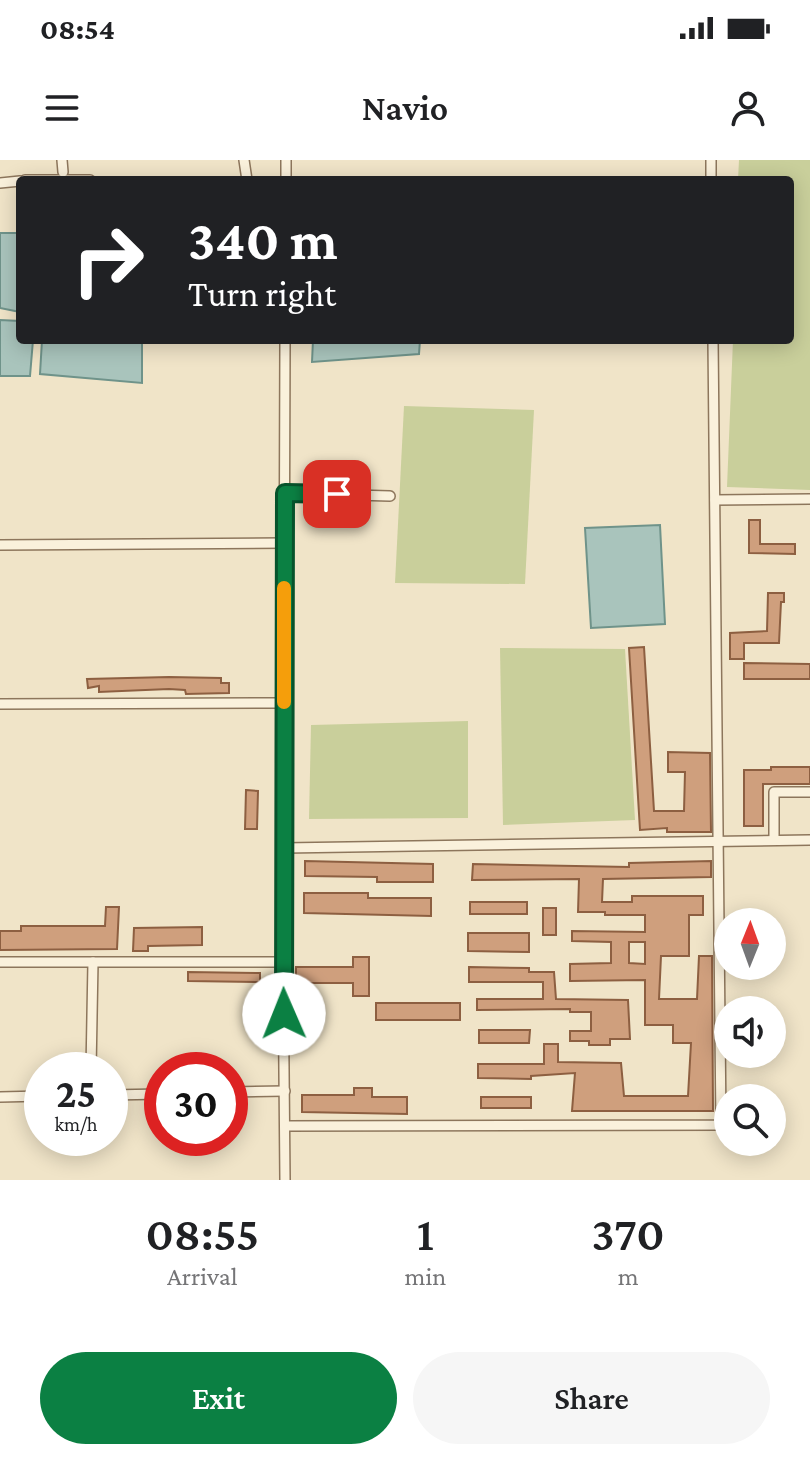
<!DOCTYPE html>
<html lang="en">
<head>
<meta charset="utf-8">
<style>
	body { margin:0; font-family:"Crimson Pro",serif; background:#f6f6f6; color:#202124; height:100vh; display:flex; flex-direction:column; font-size:30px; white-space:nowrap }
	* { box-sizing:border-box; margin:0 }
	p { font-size:26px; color:#757577 }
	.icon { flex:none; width:44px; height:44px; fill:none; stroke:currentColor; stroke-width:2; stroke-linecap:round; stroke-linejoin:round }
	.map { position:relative; height:1020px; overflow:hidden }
	.panel { display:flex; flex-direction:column; background:#fff; flex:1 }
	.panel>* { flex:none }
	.guide { position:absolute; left:16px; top:16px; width:778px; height:168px; border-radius:8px; box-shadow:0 4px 20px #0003; background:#202124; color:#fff; overflow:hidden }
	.needle { width:52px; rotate:1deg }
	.buttons { position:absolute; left:714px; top:748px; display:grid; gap:16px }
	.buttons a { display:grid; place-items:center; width:72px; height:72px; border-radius:50%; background:#fff; box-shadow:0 4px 20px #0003; font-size:40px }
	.speed { position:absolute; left:24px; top:892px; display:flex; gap:16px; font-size:40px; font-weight:700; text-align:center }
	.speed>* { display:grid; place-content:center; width:104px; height:104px; border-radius:50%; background:#fff; box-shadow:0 4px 20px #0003; line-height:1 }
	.speed small { font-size:20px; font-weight:400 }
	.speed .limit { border:12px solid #d22; background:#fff; color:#111 }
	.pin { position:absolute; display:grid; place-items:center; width:68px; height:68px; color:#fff; margin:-34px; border-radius:16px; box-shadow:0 4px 12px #0006 }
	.me { position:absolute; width:88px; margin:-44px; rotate:359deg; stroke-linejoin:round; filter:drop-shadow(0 0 6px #0008) }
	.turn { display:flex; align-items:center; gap:28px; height:168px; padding:0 40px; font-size:36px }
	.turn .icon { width:104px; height:104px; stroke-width:2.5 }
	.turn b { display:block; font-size:56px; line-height:68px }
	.eta { display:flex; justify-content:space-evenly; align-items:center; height:136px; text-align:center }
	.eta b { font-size:48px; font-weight:600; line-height:56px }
	.action { display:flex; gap:16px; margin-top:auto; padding:16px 40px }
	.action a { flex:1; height:92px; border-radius:48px; background:#0b8043; color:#fff; font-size:32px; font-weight:600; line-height:92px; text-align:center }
	.action a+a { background:#f6f6f6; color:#202124 }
	.status { display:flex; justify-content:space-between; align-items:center; height:56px; padding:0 40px; background:#fff; direction:ltr }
	.status svg { height:22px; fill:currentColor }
	header { display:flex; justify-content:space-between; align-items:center; height:104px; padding:0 40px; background:#fff; font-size:36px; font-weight:600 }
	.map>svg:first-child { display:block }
	.green { fill:#c9cf9b }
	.water { fill:#a9c4bc; stroke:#6f938a; stroke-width:2 }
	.building { fill:#cf9f7d; stroke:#8d5f41; stroke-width:2; fill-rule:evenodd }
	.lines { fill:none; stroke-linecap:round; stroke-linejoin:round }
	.street-casing { stroke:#8d765c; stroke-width:12 }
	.street { stroke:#faf1dc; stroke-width:9 }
	.route-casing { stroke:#07532c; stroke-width:20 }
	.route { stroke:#0b8043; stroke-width:14 }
	.slow { stroke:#f59e0b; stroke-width:14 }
</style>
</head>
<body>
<div class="status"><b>08:54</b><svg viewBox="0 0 49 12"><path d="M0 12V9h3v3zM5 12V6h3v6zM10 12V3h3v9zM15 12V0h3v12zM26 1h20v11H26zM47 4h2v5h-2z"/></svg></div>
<header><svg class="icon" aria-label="menu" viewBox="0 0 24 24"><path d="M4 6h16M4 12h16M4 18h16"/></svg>Navio<svg class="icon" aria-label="person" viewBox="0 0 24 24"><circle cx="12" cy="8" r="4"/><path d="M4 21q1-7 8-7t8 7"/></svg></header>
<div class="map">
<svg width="810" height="1020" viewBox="0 0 810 1020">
	<rect width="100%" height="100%" fill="#f0e4c8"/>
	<g class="green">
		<polygon points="739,0 810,0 810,330 727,327 733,180 790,180 790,20 738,20"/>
		<polygon points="404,246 534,250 525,424 395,423"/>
		<polygon points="500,488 625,489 635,660 503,665"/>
		<polygon points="468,561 468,658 309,659 311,565"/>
	</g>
	<g class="water">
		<polygon points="0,73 20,73 20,152 0,148"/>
		<polygon points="0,160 20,161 20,180 33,180 30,216 0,216"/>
		<polygon points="42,180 142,180 142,223 40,214"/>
		<polygon points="313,180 420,180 419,194 312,202"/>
		<polygon points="660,365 665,464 591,468 585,368"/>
	</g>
	<g class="building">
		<polygon points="749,360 760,360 760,384 795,384 795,394 749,393"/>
		<polygon points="768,433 784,433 784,442 781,442 779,483 744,483 744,499 730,499 730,473 767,471"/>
		<polygon points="644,487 654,651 684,651 685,612 668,612 668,592 710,593 711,672 667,672 667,668 640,670 629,488"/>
		<polygon points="744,503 810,504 810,519 744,519"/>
		<polygon points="169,517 221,518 221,523 229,523 229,533 186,534 185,530 169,529 99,532 99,526 88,528 87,519"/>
		<polygon points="771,607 810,607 810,624 763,624 763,666 744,666 744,610 771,610"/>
		<polygon points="246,630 258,631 257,669 245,669"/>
		<polygon points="305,701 433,704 433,722 377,722 377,717 305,716"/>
		<path d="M711,701v16l-108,2 -1,23h30v-6h71v19h-14v41h-28l-2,43h38l2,-43h13l1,155h-141l3,-38 -44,3v3l-53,-1v-14h66v-20h14v18l63,1 3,33h64l3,-53h-18v-18h-28v-45l-75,1v-17l41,-1v-21l-39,-1v-10l73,1v-17h-40v-3h-27l1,-33 -107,1 1,-16 156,3v-4zM629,782h16v22l-16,-1z"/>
		<polygon points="304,733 368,733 368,738 431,738 431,756 304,753"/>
		<rect x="470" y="742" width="57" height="12"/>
		<polygon points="106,747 119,747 117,789 0,790 0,771 21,771 21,766 105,766"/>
		<rect x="543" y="748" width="13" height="27"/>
		<polygon points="202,767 202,785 148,786 148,791 133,791 134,768"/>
		<polygon points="468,773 529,773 529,792 468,791"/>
		<polygon points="353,797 369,797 369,836 353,836 353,823 296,823 296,807 353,807"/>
		<polygon points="469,807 529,808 529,812 554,812 556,839 628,840 630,879 610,879 610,885 589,885 589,881 570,881 570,871 591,871 591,852 570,852 570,849 477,850 477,839 543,839 543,822 469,822"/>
		<polygon points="188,812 260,813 260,822 188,821"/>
		<rect x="376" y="843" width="84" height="17"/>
		<polygon points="479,870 530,870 529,883 479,883"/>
		<polygon points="354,928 372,928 372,937 407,937 407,954 302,952 302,935 354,935"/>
		<rect x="481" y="937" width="50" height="11"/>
	</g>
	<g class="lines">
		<defs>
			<g id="street">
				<polyline points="62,0 63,12"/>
				<polyline points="244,0 247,20"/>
				<polyline points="711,0 711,20"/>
				<polyline points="25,20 90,20"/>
				<polyline points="286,20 286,0"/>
				<polyline points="0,23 20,21"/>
				<polyline points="285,180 283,802 285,1020"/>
				<polyline points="285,333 390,336"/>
				<polyline points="715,340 810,339"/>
				<polyline points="0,385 285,383"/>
				<polyline points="0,544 284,543"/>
				<polyline points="774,680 774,632 810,632"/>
				<polyline points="284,688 810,680"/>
				<polyline points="0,802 283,802"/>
				<polyline points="91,910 93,802"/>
				<polyline points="230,932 285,931"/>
				<polyline points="110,935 162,934"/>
				<polyline points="0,937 42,936"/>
				<polyline points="285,966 721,965 713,180"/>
			</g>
		</defs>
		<use href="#street" class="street-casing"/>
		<use href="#street" class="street"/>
	</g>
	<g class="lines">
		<defs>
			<polyline id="route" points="284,854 285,333 337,334"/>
		</defs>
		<use href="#route" class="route-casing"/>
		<use href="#route" class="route"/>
		<polyline class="slow" points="284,542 284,428"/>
	</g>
</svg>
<div class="buttons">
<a><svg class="needle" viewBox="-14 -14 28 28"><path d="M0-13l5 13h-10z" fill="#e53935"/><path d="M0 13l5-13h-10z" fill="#757577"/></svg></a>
<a><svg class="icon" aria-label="sound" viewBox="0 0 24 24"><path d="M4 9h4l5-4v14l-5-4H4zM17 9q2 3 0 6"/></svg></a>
<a><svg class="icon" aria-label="search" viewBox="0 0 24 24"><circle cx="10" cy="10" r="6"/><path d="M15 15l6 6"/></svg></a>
</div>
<div class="speed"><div>25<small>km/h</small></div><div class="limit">30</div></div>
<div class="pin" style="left:337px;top:334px;background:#d93025"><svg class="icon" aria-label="arrive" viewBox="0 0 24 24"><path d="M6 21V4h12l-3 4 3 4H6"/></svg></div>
<svg class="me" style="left:284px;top:854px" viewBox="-20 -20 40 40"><circle r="19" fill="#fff"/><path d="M0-13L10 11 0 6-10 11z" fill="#0b8043"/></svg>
<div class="guide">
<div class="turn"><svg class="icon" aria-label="right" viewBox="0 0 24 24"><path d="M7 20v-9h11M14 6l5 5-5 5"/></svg><div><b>340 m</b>Turn right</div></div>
</div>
</div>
<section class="panel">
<div class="eta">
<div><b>08:55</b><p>Arrival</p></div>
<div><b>1</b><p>min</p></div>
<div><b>370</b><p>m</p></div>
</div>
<div class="action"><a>Exit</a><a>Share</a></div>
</section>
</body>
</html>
